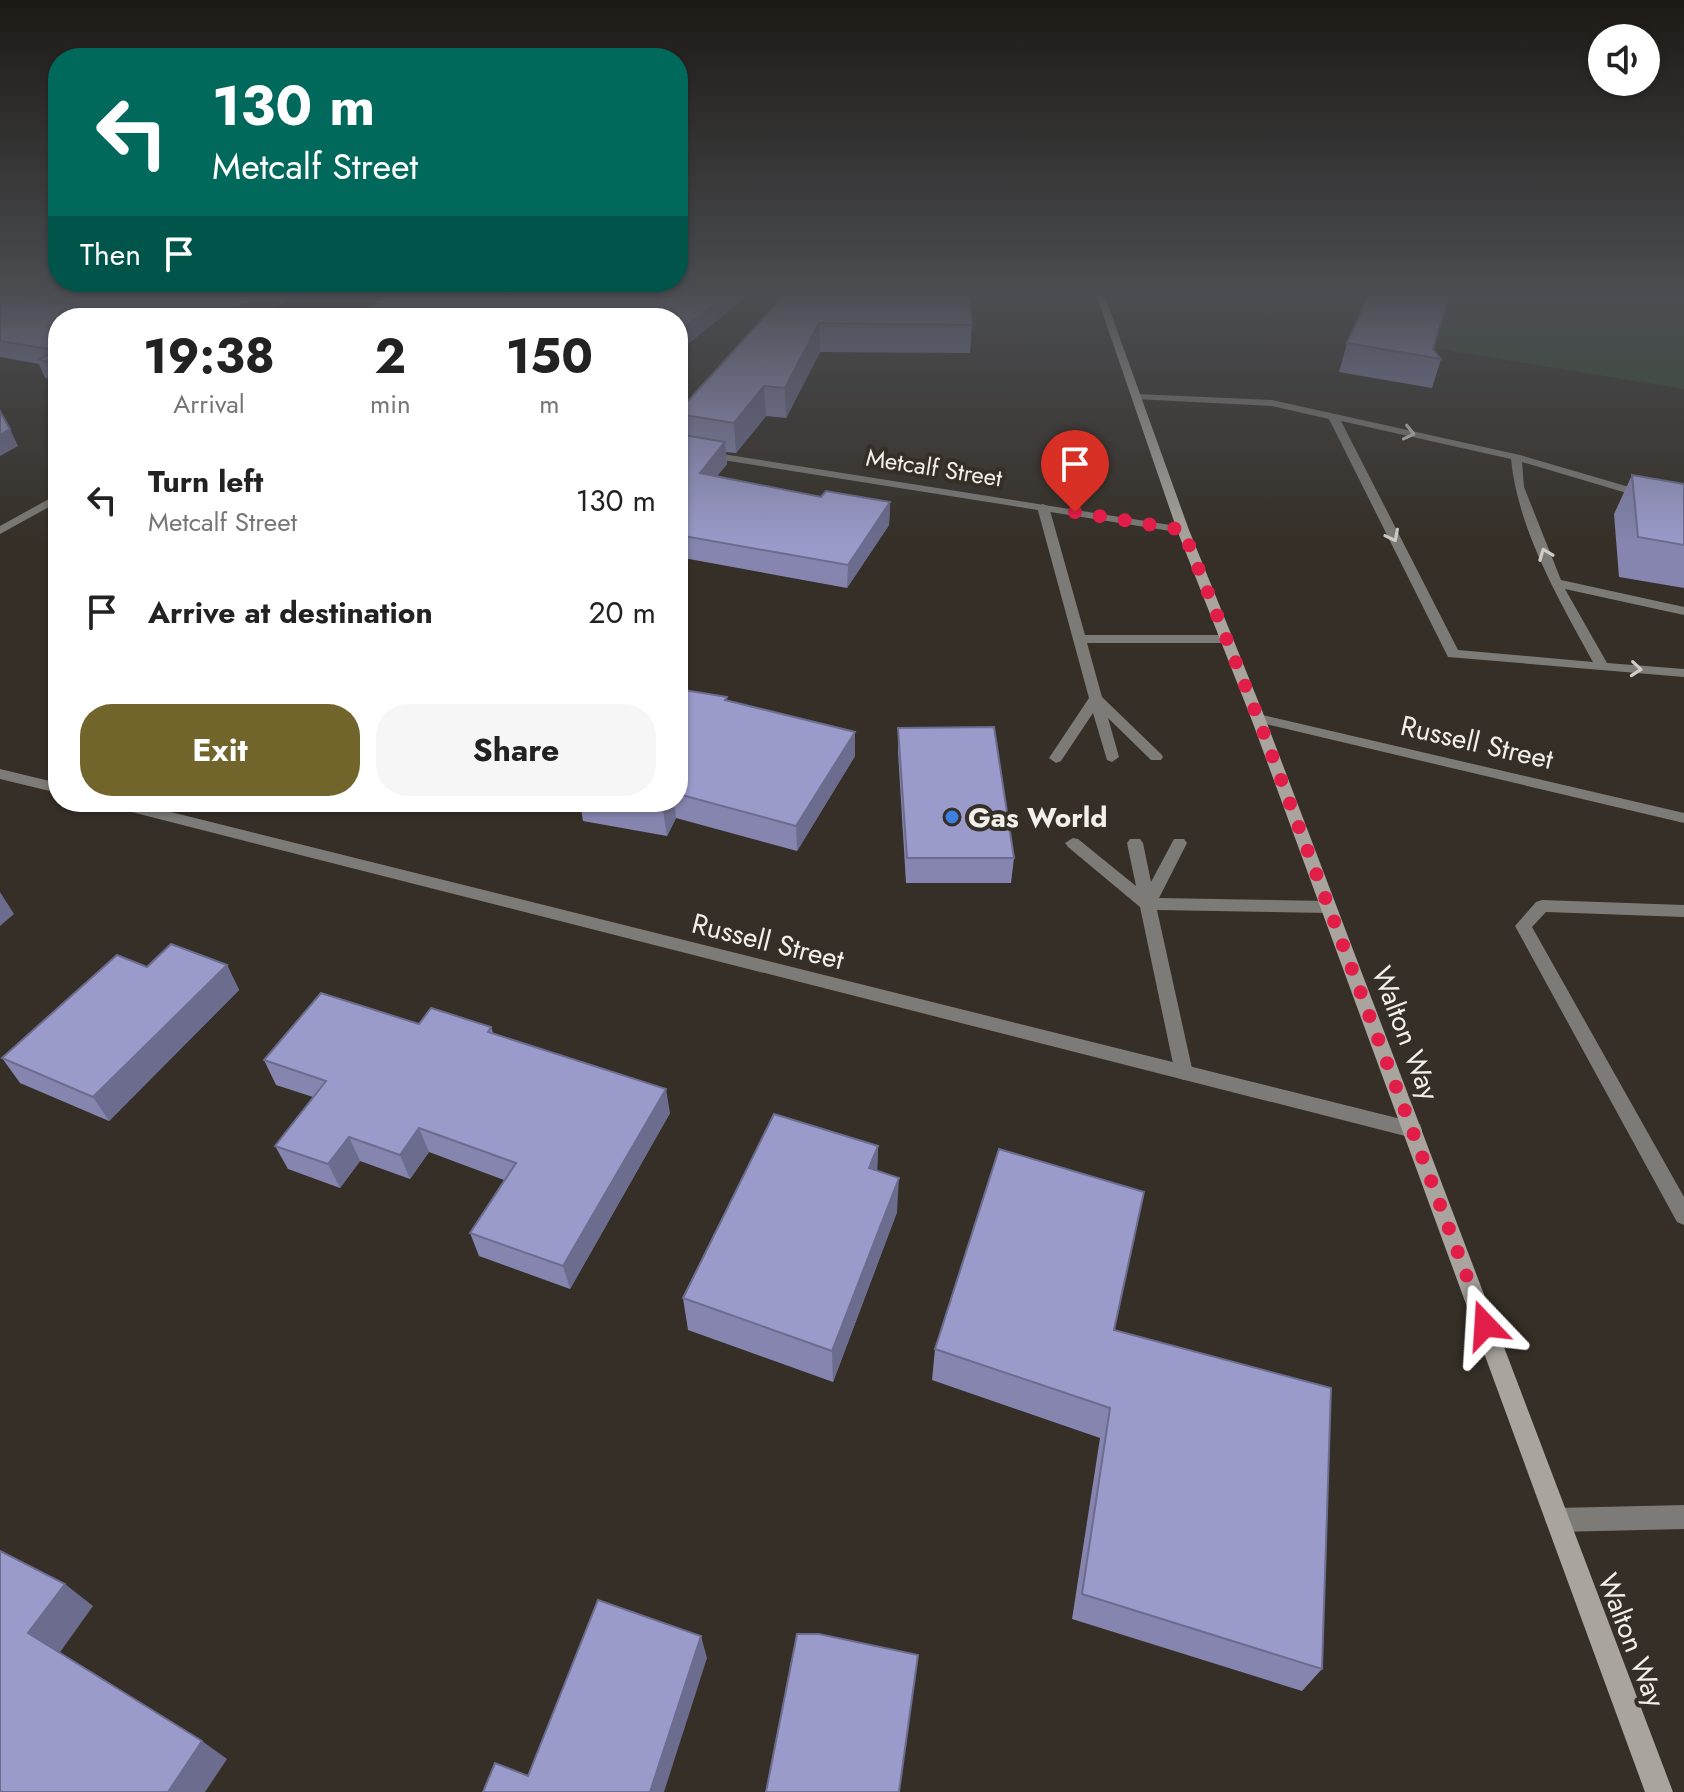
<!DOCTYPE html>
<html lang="en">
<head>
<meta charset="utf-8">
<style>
	body { margin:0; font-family:Jost,sans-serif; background:#f6f6f6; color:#222; height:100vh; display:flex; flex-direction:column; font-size:30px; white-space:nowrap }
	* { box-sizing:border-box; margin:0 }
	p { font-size:26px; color:#767676 }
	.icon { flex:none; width:44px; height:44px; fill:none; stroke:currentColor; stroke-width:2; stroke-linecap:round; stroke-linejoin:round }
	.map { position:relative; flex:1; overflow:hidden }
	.drawer { position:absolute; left:48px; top:308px; width:640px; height:504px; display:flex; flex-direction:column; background:#fff; border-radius:32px; box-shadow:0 2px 6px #0004 }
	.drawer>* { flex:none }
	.top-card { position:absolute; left:48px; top:48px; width:640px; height:244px; border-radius:32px; box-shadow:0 2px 6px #0004; background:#00695c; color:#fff; overflow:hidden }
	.controls { position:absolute; left:1588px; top:24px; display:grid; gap:16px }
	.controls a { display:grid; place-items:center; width:72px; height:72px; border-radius:50%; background:#fff; box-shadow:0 2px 6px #0004; font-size:40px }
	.pin { position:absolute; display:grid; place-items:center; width:68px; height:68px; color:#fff; margin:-82px -34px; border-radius:50% 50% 50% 0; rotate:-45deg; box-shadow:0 0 8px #0007 }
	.pin .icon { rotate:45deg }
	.me { position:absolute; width:88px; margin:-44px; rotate:340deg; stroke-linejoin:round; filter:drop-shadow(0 0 6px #0008) }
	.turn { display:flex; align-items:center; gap:28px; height:168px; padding:0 32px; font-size:36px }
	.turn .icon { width:104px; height:104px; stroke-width:2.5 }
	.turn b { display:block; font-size:56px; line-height:68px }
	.then { display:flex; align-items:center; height:76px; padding:0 32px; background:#0003; gap:16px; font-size:30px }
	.eta { display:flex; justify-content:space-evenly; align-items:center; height:136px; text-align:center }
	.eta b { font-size:48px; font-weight:700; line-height:56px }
	.action { display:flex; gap:16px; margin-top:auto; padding:16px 32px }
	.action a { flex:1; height:92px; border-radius:32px; background:#72652b; color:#fff; font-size:32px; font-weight:700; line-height:92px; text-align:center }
	.action a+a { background:#f6f6f6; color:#222 }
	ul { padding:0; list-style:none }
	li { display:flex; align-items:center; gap:24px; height:112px; padding:0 32px }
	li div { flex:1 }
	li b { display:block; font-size:30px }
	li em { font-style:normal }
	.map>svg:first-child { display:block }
	.green { fill:#354a2f }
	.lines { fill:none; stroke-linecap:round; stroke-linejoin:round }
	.lane { fill:#7d7b77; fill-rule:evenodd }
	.street { fill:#7d7b77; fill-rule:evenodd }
	.secondary { fill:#a9a59e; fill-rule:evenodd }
	.wall { fill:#8585af }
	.shaded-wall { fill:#6c6c8e }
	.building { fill:#9b9bcb; stroke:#6c6c8e; stroke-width:2 }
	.oneway { stroke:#d0ccc8 }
	.route { stroke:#e11d48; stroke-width:14; stroke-dasharray:0 25.2 }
	.shop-dot { fill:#3f7fe0; stroke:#352f27; stroke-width:3 }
	.labels { text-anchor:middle; stroke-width:8; stroke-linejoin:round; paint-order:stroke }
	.far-street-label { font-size:24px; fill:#f3efea; stroke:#352f27 }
	.street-label { font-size:28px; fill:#f3efea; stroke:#352f27 }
	.poi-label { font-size:28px; font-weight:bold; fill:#f3efea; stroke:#352f27; text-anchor:start }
</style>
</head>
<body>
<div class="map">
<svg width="1684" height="1792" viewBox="0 0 1684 1792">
	<rect width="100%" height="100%" fill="#352f27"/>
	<polygon class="green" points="1450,294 1684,294 1684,389 1433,348"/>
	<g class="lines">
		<g class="lane">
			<path d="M1138,394l134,6 248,55 164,48v7l-162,-48 2,25 37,93 123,27v8l-119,-26 42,74 77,6v8l-236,-20 -119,-238 -57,-13 -137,-7 -2,-2zM1341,421l170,38c7,71 48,141 82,203l-135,-12z"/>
			<polygon points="1043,504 1049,507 1085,635 1226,635 1232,639 1226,643 1087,643 1102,697 1161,754 1163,757 1161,760 1151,760 1108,718 1119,757 1112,762 1107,760 1093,713 1061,761 1056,763 1049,758 1089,698 1037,507"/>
			<polygon points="1073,838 1078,839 1136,886 1127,843 1130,839 1140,839 1143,843 1151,882 1174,839 1184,839 1187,843 1159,898 1328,901 1336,907 1328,913 1157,910 1193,1073 1190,1078 1184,1080 1178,1078 1175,1073 1140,907 1068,847 1065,843"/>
			<polygon points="1542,900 1684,905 1684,917 1546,912 1532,927 1684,1197 1684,1225 1677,1222 1515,926 1536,902"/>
			<polygon points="1684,1505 1684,1529 1557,1532 1549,1528 1545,1520 1549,1512 1557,1508"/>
		</g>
		<g class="street">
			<polygon points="678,447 1183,527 1189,530 1183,533 678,453"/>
			<polygon points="58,494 58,502 0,534 0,526"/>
			<polygon points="1258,714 1684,813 1684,823 1253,721 1251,718 1253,715"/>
			<polygon points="0,769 58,783 58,793 0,779"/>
			<polygon points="105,802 131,802 1413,1122 1420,1124 1422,1130 1420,1136 1413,1138 112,807"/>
		</g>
		<polygon class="secondary" points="1096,294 1104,294 1189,530 1265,718 1673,1792 1645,1792 1251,718 1177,530"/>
	</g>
	<g class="wall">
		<polygon points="0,294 299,294 58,318 58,380 45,378 39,364 0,357"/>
		<polygon points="785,294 972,325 970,353 820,352 786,418 766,416 736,453 726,452 727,464 717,476 821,497 890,502 889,525 847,588 678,557 678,412"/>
		<polygon points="1347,343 1433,349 1441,359 1432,388 1339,372"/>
		<polygon points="1632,475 1684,484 1684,588 1619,577 1614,514"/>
		<polygon points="678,689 855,732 855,756 797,851 676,818 667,836 583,821 580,803 576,802 678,802"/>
		<polygon points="898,728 1014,858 1011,883 906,883 898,752"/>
		<polygon points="227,965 239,990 109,1121 20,1083 2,1058 147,967"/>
		<polygon points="419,1024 491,1027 493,1033 670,1113 570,1289 479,1256 470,1233 504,1180 429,1152 410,1179 360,1161 340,1188 288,1169 275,1146 313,1097 276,1085 264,1060"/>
		<polygon points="878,1146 877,1170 897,1212 833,1382 688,1330 683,1298"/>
		<polygon points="1114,1330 1322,1669 1302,1691 1072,1619 1100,1438 932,1380 935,1349"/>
	</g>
	<g class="shaded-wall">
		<polygon points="263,294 299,294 254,318 217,318"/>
		<polygon points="726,294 750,294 678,352 678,332"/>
		<polygon points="819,323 820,352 786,418 785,388"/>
		<polygon points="764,386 766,416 736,453 734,423"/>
		<polygon points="10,429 18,446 0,456 0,435"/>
		<polygon points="725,442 727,464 701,495 700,473"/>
		<polygon points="890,502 889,525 847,588 848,565"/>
		<polygon points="855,732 855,756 797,851 796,826"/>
		<polygon points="669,802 674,802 676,818 667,836 663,811"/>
		<polygon points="0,892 14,914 0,926"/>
		<polygon points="227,965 239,990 109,1121 93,1097"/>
		<polygon points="666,1089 670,1113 570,1289 563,1266"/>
		<polygon points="419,1128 429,1152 410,1179 400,1155"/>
		<polygon points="349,1137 360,1161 340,1188 328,1164"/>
		<polygon points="878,1146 877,1181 869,1168"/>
		<polygon points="899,1178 897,1212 833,1382 832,1351"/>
		<polygon points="65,1584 93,1606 58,1655 28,1633"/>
		<polygon points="701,1636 707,1658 664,1792 650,1792"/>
		<polygon points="202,1741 227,1759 205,1792 168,1792"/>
	</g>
	<g class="building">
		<polygon points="0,294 13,294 59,304 76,304 79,301 73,295 67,294 263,294 217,318 58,318 58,363 38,360 56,350 0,341"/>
		<polygon points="391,294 726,294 678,332 678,318 354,318"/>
		<polygon points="785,294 969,294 972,325 819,323 785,388 764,386 734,423 678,414 678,412"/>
		<polygon points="1369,294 1450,294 1433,349 1441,359 1347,343"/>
		<polygon points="0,411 10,429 0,435"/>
		<polygon points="678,434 725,442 700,473 821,497 826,491 890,502 848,565 678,535"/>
		<polygon points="1632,475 1684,484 1684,545 1638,537"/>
		<polygon points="678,689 727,697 725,700 855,732 796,826 678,794"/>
		<polygon points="994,727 1014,858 907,858 898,728"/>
		<polygon points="611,802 669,802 663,811"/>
		<polygon points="171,944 227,965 93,1097 2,1058 117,955 147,967"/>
		<polygon points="321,993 419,1024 431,1008 491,1027 488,1032 666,1089 563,1266 470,1233 516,1163 419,1128 400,1155 349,1137 328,1164 275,1146 326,1081 264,1060"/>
		<polygon points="774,1114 878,1146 869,1168 899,1178 832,1351 683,1298"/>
		<polygon points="999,1149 1144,1192 1114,1330 1331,1388 1322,1669 1082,1594 1110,1408 935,1349"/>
		<polygon points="0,1551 65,1584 28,1633 202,1741 168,1792 0,1792"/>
		<polygon points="598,1600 701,1636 650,1792 483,1792 495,1763 528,1776"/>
		<polygon points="797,1634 819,1634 918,1655 899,1792 766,1792"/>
	</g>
	<defs><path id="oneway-chevron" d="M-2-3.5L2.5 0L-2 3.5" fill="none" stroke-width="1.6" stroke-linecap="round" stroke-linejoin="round" transform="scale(2)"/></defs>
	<g class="oneway">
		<use href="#oneway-chevron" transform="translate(1409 433) rotate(13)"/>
		<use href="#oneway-chevron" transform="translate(1393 536) rotate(63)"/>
		<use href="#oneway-chevron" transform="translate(1545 554) rotate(-111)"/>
		<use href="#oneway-chevron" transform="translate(1636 669) rotate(5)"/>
	</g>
	<linearGradient id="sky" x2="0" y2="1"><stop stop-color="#1d1a15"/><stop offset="0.54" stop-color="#4b4d52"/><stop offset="1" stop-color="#4b4d52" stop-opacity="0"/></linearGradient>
	<rect width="1684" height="545" fill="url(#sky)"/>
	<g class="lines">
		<polyline class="route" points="1075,512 1183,530 1258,718 1485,1325"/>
	</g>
	<circle class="shop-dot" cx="952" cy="817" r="8"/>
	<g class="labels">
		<g class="far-street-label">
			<text transform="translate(934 468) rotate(9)" y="8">Metcalf Street</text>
		</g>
		<g class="street-label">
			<text transform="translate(1477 742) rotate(13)" y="10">Russell Street</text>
			<text transform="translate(768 941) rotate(14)" y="10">Russell Street</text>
			<text transform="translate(1406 1033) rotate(69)" y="10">Walton Way</text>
			<text transform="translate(1632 1640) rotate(69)" y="10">Walton Way</text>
		</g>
		<g class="poi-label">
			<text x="968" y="827">Gas World</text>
		</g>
	</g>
</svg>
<div class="controls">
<a><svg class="icon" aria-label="sound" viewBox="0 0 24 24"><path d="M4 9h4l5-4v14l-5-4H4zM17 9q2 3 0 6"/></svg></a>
</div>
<div class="pin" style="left:1075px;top:512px;background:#d93025"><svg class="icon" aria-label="arrive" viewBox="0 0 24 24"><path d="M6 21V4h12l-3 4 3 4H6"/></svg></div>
<svg class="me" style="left:1485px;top:1325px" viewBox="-20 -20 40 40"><path d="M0-17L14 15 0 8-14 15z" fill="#e11d48" stroke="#fff" stroke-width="4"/></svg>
<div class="top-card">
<div class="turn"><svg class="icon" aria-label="left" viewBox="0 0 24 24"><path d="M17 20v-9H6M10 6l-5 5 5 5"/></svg><div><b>130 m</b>Metcalf Street</div></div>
<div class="then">Then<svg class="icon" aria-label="arrive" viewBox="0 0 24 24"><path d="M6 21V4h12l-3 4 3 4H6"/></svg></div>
</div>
<section class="drawer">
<div class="eta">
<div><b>19:38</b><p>Arrival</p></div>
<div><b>2</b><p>min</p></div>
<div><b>150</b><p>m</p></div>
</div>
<ul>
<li><svg class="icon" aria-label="left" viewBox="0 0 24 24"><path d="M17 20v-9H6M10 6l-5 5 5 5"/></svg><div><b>Turn left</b><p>Metcalf Street</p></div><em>130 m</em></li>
<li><svg class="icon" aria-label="arrive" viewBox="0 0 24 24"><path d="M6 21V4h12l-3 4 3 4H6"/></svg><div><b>Arrive at destination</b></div><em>20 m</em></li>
</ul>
<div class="action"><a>Exit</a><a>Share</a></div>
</section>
</div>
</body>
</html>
